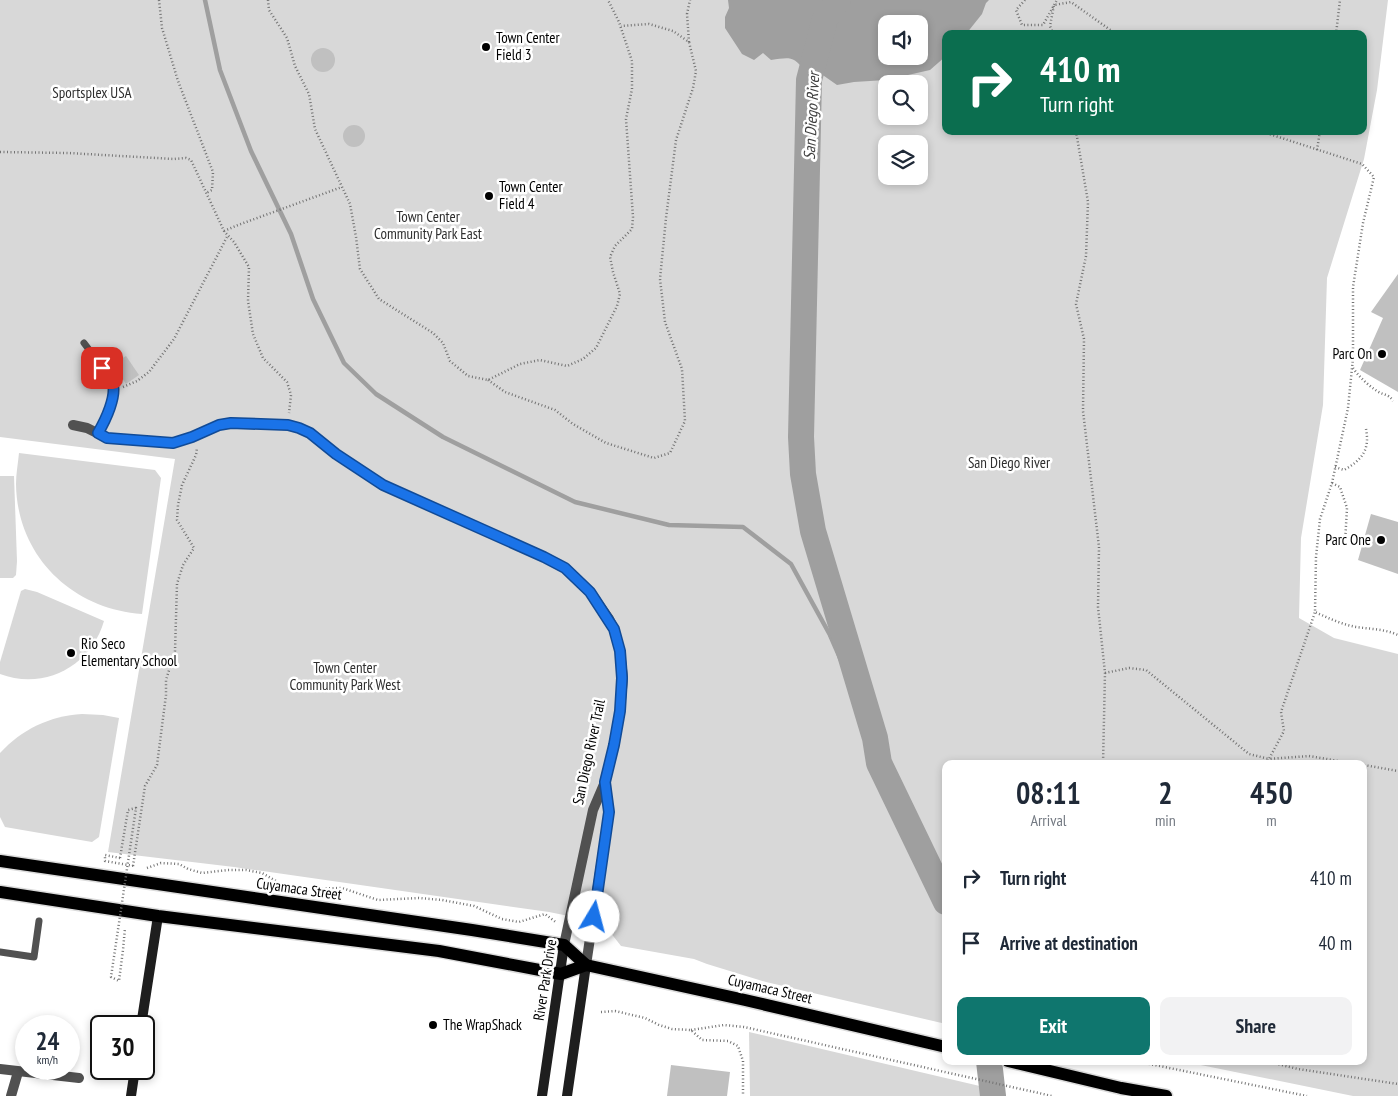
<!DOCTYPE html>
<html lang="en">
<head>
<meta charset="utf-8">
<style>
	body { margin:0; font-family:"PT Sans Narrow",sans-serif; background:#f2f2f3; color:#1f2937; height:100vh; display:flex; flex-direction:column; font-size:19px; white-space:nowrap }
	* { box-sizing:border-box; margin:0 }
	p { font-size:16px; color:#747a83 }
	.icon { flex:none; width:28px; height:28px; fill:none; stroke:currentColor; stroke-width:2; stroke-linecap:round; stroke-linejoin:round }
	.map { position:relative; flex:1; overflow:hidden }
	.drawer { position:absolute; left:942px; top:760px; width:425px; height:305px; display:flex; flex-direction:column; background:#fff; border-radius:10px; box-shadow:0 2px 8px #0003 }
	.drawer>* { flex:none }
	.hud { position:absolute; left:942px; top:30px; width:425px; height:105px; border-radius:10px; box-shadow:0 2px 8px #0003; background:#0b6e4f; color:#fff; overflow:hidden }
	.buttons { position:absolute; left:878px; top:15px; display:grid; gap:10px }
	.buttons a { display:grid; place-items:center; width:50px; height:50px; border-radius:10px; background:#fff; box-shadow:0 2px 8px #0003; font-size:25px }
	.speed { position:absolute; left:15px; top:1015px; display:flex; gap:10px; font-size:25px; font-weight:700; text-align:center }
	.speed>* { display:grid; place-content:center; width:65px; height:65px; border-radius:50%; background:#fff; box-shadow:0 2px 8px #0003; line-height:1 }
	.speed small { font-size:12px; font-weight:400 }
	.speed .limit { border:2px solid #111; border-radius:8px; background:#fff; color:#111 }
	.pin { position:absolute; display:grid; place-items:center; width:42px; height:42px; color:#fff; margin:-21px; border-radius:10px; box-shadow:0 2px 8px #0006 }
	.me { position:absolute; width:55px; margin:-28px; rotate:8deg; stroke-linejoin:round; filter:drop-shadow(0 0 4px #0008) }
	.turn { display:flex; align-items:center; gap:18px; height:105px; padding:0 15px; font-size:22px }
	.turn .icon { width:65px; height:65px; stroke-width:2.5 }
	.turn b { display:block; font-size:35px; line-height:42px }
	.eta { display:flex; justify-content:space-evenly; align-items:center; height:85px; text-align:center }
	.eta b { font-size:30px; font-weight:700; line-height:35px }
	.button { display:flex; gap:10px; margin-top:auto; padding:10px 15px }
	.button a { flex:1; height:58px; border-radius:10px; background:#0f766e; color:#fff; font-size:20px; font-weight:700; line-height:58px; text-align:center }
	.button a+a { background:#f2f2f3; color:#1f2937 }
	ul { padding:0; list-style:none }
	li { display:flex; align-items:center; gap:15px; height:65px; padding:0 15px }
	li div { flex:1 }
	li b { display:block; font-size:19px }
	li em { font-style:normal }
	.map>svg:first-child { display:block }
	.green { fill:#d8d8d8; fill-rule:evenodd }
	.water { fill:#9f9f9f; fill-rule:evenodd }
	.lines { fill:none; stroke-linecap:round; stroke-linejoin:round }
	.stream { stroke:#9f9f9f; stroke-width:4.5 }
	.river { stroke:#9f9f9f; stroke-width:26 }
	.building { fill:#c0c0c0 }
	.primary-casing { stroke:#dbdbdb; stroke-width:15 }
	.path { stroke:#737373; stroke-width:2.5; stroke-dasharray:1 2.5; stroke-linecap:butt }
	.lane { stroke:#515151; stroke-width:7 }
	.street { stroke:#515151; stroke-width:10 }
	.secondary { stroke:#1e1e1e; stroke-width:10 }
	.primary { stroke:#000; stroke-width:12 }
	.path-bridge { stroke:#737373; stroke-width:2.5; stroke-dasharray:1 2.5; stroke-linecap:butt }
	.route-casing { stroke:#114b97; stroke-width:12 }
	.route { stroke:#1a73e8; stroke-width:9 }
	.poi-dot { fill:#000; stroke:#fff; stroke-width:2 }
	.labels { text-anchor:middle; stroke-width:5; stroke-linejoin:round; paint-order:stroke }
	.poi-label { font-size:15px; fill:#000; stroke:#fff; text-anchor:start }
	.park-label { font-size:15px; fill:#2f2f2f; stroke:#fff }
	.street-label { font-size:15px; fill:#000; stroke:#fff }
	.water-label { font-size:16px; font-style:italic; fill:#404040; stroke:#fff }
</style>
</head>
<body>
<div class="map">
<svg width="1398" height="1096" viewBox="0 0 1398 1096">
	<rect width="100%" height="100%" fill="#fff"/>
	<g class="green">
		<path d="M0,0h1388l-11,90 -13,69 -37,119 -4,127 -22,133 -2,80 35,20 64,16v442h-45l-172,-35h183v-297h-418v260l-180,-42 -59,-18 -13,-5 -73,-13 -18,-23 -54,-11 -315,-45 -126,-15 67,-393 -175,-22zM886,24h33v32h-33zM946,34h418v97h-418zM886,84h33v32h-33zM886,144h33v32h-33z"/>
		<path d="M19,453l136,17 6,8 -19,136c-70,-5 -125,-58 -126,-130 0,-10 2,-21 3,-31z"/>
		<polygon points="0,476 14,476 17,561 16,575 13,578 0,578"/>
		<path d="M25,589l12,3 67,29c-13,45 -60,70 -104,53v-12l21,-71z"/>
		<path d="M82,714l21,1 16,3 -20,119 -7,5 -87,-15 -5,-10v-64c22,-24 50,-37 82,-39z"/>
		<polygon points="749,1032 984,1087 985,1096 750,1096"/>
	</g>
	<path class="water" d="M728,0h261l-3,3 -4,11 -16,20h-20v22l-16,14 -44,10 -32,2 -17,3 -20,-14 -13,-1c-11,-15 -16,-12 -33,-10l-8,-7 -9,7 -12,-6 -17,-26v-11l4,-9zM886,24h33v32h-33z"/>
	<g class="lines">
		<polyline class="stream" points="205,0 220,70 251,151 291,234 313,299 344,363 376,394 443,437 575,502 669,525 743,527 791,564 830,635 875,738"/>
		<g class="river">
			<polyline points="838,0 825,19 809,80 801,437 803,474 813,531 875,738 879,763 946,902"/>
			<polyline points="989,1061 993,1096"/>
		</g>
	</g>
	<g class="building">
		<circle cx="323" cy="60" r="12"/>
		<circle cx="354" cy="136" r="11"/>
		<polygon points="1398,274 1398,392 1360,370 1383,318 1371,312"/>
		<polygon points="126,356 139,375 126,384 113,364"/>
		<polygon points="1371,514 1398,522 1398,574 1358,560"/>
		<polygon points="671,1065 730,1072 727,1096 667,1096"/>
	</g>
	<g class="lines">
		<defs>
			<g id="primary">
				<polyline points="0,861 472,930 564,945 586,965 745,1000 946,1047"/>
				<polyline points="0,892 158,916 439,951 561,974 586,965"/>
				<polyline points="1008,1061 1121,1088 1166,1096"/>
			</g>
		</defs>
		<use href="#primary" class="primary-casing"/>
		<g class="path">
			<polyline points="159,0 162,28 178,81 213,172 212,190 206,193"/>
			<polyline points="268,0 269,10 287,38 295,66 309,94 315,129 350,204 356,237 360,269 379,299 433,333 443,343 450,361 468,376 488,380 520,364 540,360 567,366 583,359 596,348 617,306 620,294 613,272 610,257 615,246 632,229 633,217 626,119 632,89 632,61 619,22 608,0"/>
			<polyline points="1025,0 1016,10 1022,25 1043,25 1057,0"/>
			<polyline points="1053,34 1050,26 1054,5 1071,2 1116,34"/>
			<polyline points="1336,34 1340,0"/>
			<polyline points="689,42 687,14 690,0"/>
			<polyline points="1076,131 1088,202 1086,256 1076,304 1084,339 1083,411 1099,547 1098,607 1105,673 1103,764"/>
			<path d="M1260,131l102,33 12,13 -11,46 -10,64v71l-5,50 -16,75 -12,36 -4,38 -1,55c13,6 26,12 41,15 14,2 29,2 42,8"/>
			<polyline points="1317,150 1320,131"/>
			<polyline points="0,152 68,153 174,159 186,158 191,160 224,231 234,242 249,267 248,301 253,334 263,358 287,382 291,395 289,413"/>
			<polyline points="224,231 238,225 342,187"/>
			<path d="M1353,368c6,9 15,17 24,23 6,4 12,3 16,10"/>
			<polyline points="488,380 505,392 555,410 573,424 606,443 654,458 670,453 685,421 682,369 665,322 660,279 666,218 676,140 693,88 696,71 689,42 673,31 649,24 621,26"/>
			<polyline points="123,387 137,381 149,372 174,339 228,235"/>
			<path d="M1335,467l9,3c18,-10 26,-20 22,-41"/>
			<polyline points="1332,483 1340,487 1347,508 1345,543"/>
			<polyline points="1105,673 1129,668 1146,670 1249,754 1269,759 1284,731 1281,712 1315,612"/>
			<polyline points="1267,764 1269,759 1309,756 1356,764"/>
			<polyline points="1364,765 1398,771"/>
			<polyline points="120,858 105,855 105,861 134,866"/>
			<polyline points="133,866 145,786 157,765 166,695 166,680 175,651 177,584 183,565 194,548 177,520 178,505 182,485 196,455 197,448"/>
			<polyline points="147,868 161,863 179,864 188,869 202,873 228,870 246,870 262,873 285,886 298,889 342,888 378,900 419,898 442,900 474,906 502,919 519,922 545,914 557,923"/>
			<polyline points="601,1012 615,1011 645,1018 659,1025 672,1029 691,1030 702,1040 728,1041 738,1046 743,1061 743,1096"/>
			<polyline points="691,1030 724,1025 744,1027 1052,1096"/>
			<polyline points="1135,1061 1307,1096"/>
			<polyline points="1265,1061 1298,1069 1398,1084"/>
		</g>
		<g class="lane">
			<path d="M84,343l28,37c4,19 -5,38 -15,53"/>
			<polyline points="0,952 34,957 39,921"/>
		</g>
		<g class="street">
			<polyline points="73,425 87,428 107,438 173,443 192,437 219,425 231,423 288,425 299,428 310,433 336,454 383,485 544,557 565,568 590,592 609,619 614,629 620,651 623,678 620,711 614,745 605,782 593,810 564,945"/>
			<polyline points="586,965 609,812 605,783"/>
			<polyline points="0,1069 79,1078"/>
			<polyline points="11,1096 18,1072"/>
		</g>
		<g class="secondary">
			<polyline points="141,1026 158,916"/>
			<polyline points="131,1096 135,1069"/>
			<polyline points="542,1096 564,945"/>
			<polyline points="567,1096 586,965"/>
		</g>
		<use href="#primary" class="primary"/>
		<polyline class="path-bridge" points="120,858 128,810 136,808 111,977 119,981 123,950 125,928"/>
	</g>
	<g class="lines">
		<defs>
			<path id="route" d="M102,368c3,4 8,8 10,13 6,14 -7,40 -14,52l9,5 66,5 19,-6 27,-12 12,-2 57,2 11,3 11,5 26,21 47,31 161,72 21,11 25,24 24,37 6,22 2,27 -2,33 -6,34 -9,37 4,30 -15,105"/>
		</defs>
		<use href="#route" class="route-casing"/>
		<use href="#route" class="route"/>
	</g>
	<g class="poi-dot">
		<circle cx="486" cy="47" r="5"/>
		<circle cx="489" cy="196" r="5"/>
		<circle cx="1382" cy="354" r="5"/>
		<circle cx="1381" cy="540" r="5"/>
		<circle cx="71" cy="653" r="5"/>
		<circle cx="433" cy="1025" r="5"/>
	</g>
	<g class="labels">
		<g class="poi-label">
			<text x="496" y="43">Town Center<tspan x="496" dy="17">Field 3</tspan></text>
			<text x="499" y="192">Town Center<tspan x="499" dy="17">Field 4</tspan></text>
			<text x="1372" y="359" text-anchor="end">Parc On</text>
			<text x="1371" y="545" text-anchor="end">Parc One</text>
			<text x="81" y="649">Rio Seco<tspan x="81" dy="17">Elementary School</tspan></text>
			<text x="443" y="1030">The WrapShack</text>
		</g>
		<g class="park-label">
			<text x="92" y="98">Sportsplex USA</text>
			<text x="428" y="222">Town Center<tspan x="428" dy="17">Community Park East</tspan></text>
			<text x="1009" y="468">San Diego River</text>
			<text x="345" y="673">Town Center<tspan x="345" dy="17">Community Park West</tspan></text>
		</g>
		<g class="street-label">
			<text transform="translate(589 752) rotate(-78)" y="5">San Diego River Trail</text>
			<text transform="translate(299 889) rotate(8)" y="5">Cuyamaca Street</text>
			<text transform="translate(545 980) rotate(-81)" y="5">River Park Drive</text>
			<text transform="translate(770 989) rotate(13)" y="5">Cuyamaca Street</text>
		</g>
		<g class="water-label">
			<text transform="translate(811 116) rotate(-87)" y="6">San Diego River</text>
		</g>
	</g>
</svg>
<div class="buttons">
<a><svg class="icon" aria-label="sound" viewBox="0 0 24 24"><path d="M4 9h4l5-4v14l-5-4H4zM17 9q2 3 0 6"/></svg></a>
<a><svg class="icon" aria-label="search" viewBox="0 0 24 24"><circle cx="10" cy="10" r="6"/><path d="M15 15l6 6"/></svg></a>
<a><svg class="icon" aria-label="layers" viewBox="0 0 24 24"><path d="M12 4l9 5-9 5-9-5zM3 14l9 5 9-5"/></svg></a>
</div>
<div class="speed"><div>24<small>km/h</small></div><div class="limit">30</div></div>
<div class="pin" style="left:102px;top:368px;background:#d93025"><svg class="icon" aria-label="arrive" viewBox="0 0 24 24"><path d="M6 21V4h12l-3 4 3 4H6"/></svg></div>
<svg class="me" style="left:594px;top:917px" viewBox="-20 -20 40 40"><circle r="19" fill="#fff"/><path d="M0-13L10 11 0 6-10 11z" fill="#1a73e8"/></svg>
<div class="hud">
<div class="turn"><svg class="icon" aria-label="right" viewBox="0 0 24 24"><path d="M7 20v-9h11M14 6l5 5-5 5"/></svg><div><b>410 m</b>Turn right</div></div>
</div>
<section class="drawer">
<div class="eta">
<div><b>08:11</b><p>Arrival</p></div>
<div><b>2</b><p>min</p></div>
<div><b>450</b><p>m</p></div>
</div>
<ul>
<li><svg class="icon" aria-label="right" viewBox="0 0 24 24"><path d="M7 20v-9h11M14 6l5 5-5 5"/></svg><div><b>Turn right</b></div><em>410 m</em></li>
<li><svg class="icon" aria-label="arrive" viewBox="0 0 24 24"><path d="M6 21V4h12l-3 4 3 4H6"/></svg><div><b>Arrive at destination</b></div><em>40 m</em></li>
</ul>
<div class="button"><a>Exit</a><a>Share</a></div>
</section>
</div>
</body>
</html>
